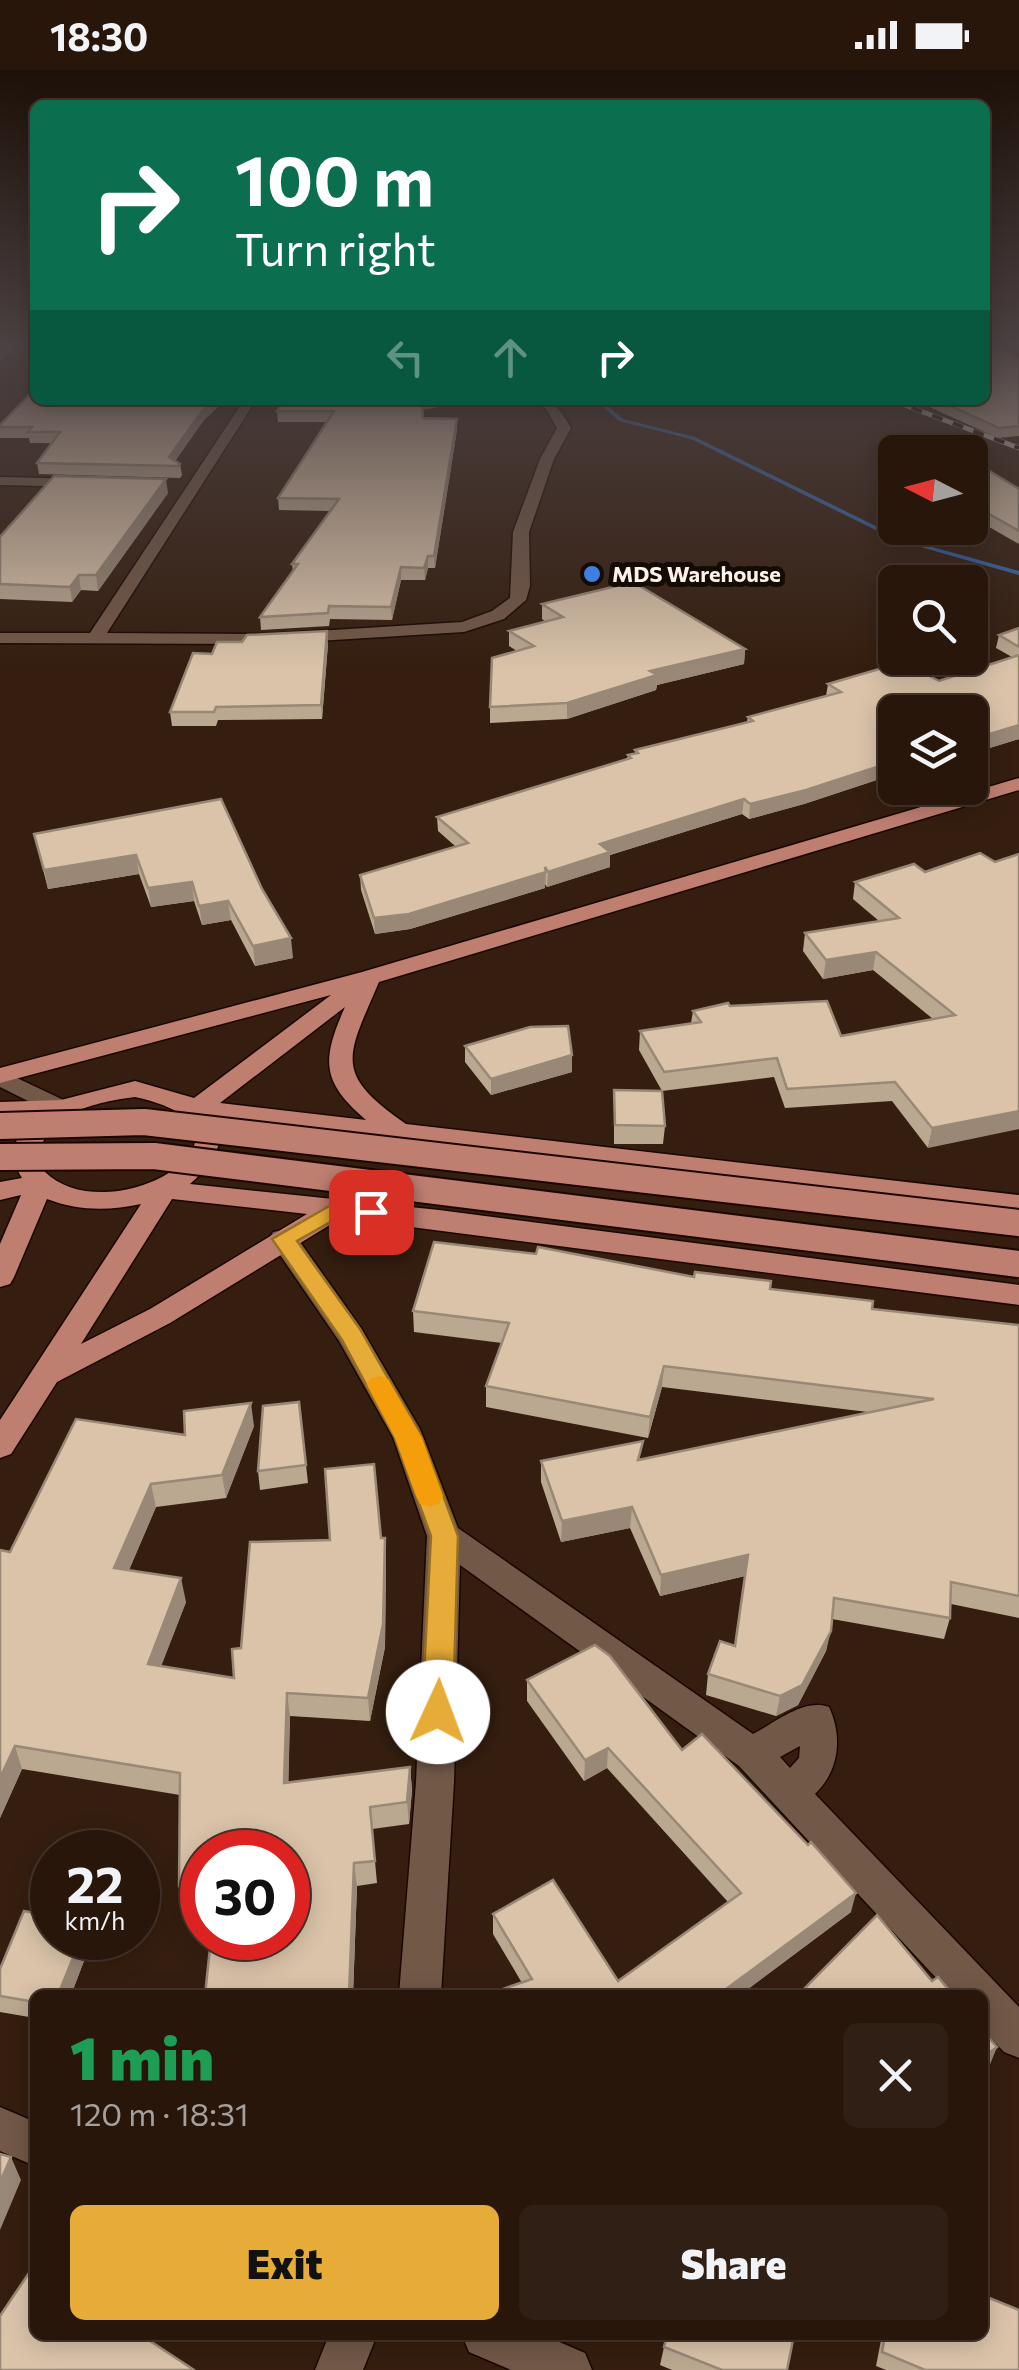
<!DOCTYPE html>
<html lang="en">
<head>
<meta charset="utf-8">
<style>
	body { margin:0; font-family:Commissioner,sans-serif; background:#301f14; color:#f1f3f6; height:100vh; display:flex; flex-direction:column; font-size:38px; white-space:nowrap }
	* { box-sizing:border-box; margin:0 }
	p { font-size:32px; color:#a59f9d }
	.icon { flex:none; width:55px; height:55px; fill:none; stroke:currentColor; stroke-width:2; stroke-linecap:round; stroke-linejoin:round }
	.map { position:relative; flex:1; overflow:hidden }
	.sheet { position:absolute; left:30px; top:1920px; width:958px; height:350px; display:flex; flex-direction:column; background:#28160b; border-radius:15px; box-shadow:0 5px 25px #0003,0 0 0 2px #44352c }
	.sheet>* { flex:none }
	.top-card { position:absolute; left:30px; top:30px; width:960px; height:305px; border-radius:15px; box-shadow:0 5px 25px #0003,0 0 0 2px #44352c; background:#0b6e4f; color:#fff; overflow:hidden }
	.needle { width:65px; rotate:276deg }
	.buttons { position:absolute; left:878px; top:365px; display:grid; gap:20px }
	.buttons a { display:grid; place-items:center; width:110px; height:110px; border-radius:15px; background:#28160b; box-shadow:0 5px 25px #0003,0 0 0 2px #44352c; font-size:50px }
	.speed { position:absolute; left:30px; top:1760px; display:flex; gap:20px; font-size:50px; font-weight:700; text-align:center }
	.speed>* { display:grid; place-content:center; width:130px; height:130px; border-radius:50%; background:#28160b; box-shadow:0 5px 25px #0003,0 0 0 2px #44352c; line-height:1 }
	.speed small { font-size:25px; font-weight:400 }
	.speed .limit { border:15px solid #d22; background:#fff; color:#111 }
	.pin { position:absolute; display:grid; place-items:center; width:85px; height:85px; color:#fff; margin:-42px; border-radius:20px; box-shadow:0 5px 15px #0006 }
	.me { position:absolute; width:110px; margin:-55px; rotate:2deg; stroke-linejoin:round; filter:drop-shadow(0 0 8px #0008) }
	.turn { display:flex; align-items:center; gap:35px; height:210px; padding:0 40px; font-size:45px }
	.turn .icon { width:130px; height:130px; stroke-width:2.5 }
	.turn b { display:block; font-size:70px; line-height:85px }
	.lanes { display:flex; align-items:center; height:95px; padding:0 40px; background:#0003; justify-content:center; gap:50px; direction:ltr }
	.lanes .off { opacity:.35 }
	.round { display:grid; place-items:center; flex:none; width:105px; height:105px; border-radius:15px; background:#301f14 }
	.headline { display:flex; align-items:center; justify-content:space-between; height:170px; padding:0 40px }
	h1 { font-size:60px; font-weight:800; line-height:75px; color:#1e9e55 }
	.primary-button { display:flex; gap:20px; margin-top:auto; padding:20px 40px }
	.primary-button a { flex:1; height:115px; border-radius:15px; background:#e7ac37; color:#111; font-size:40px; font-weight:800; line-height:115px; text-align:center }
	.primary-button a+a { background:#301f14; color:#f1f3f6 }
	.status { display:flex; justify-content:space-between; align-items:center; height:70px; padding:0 50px; background:#28160b; direction:ltr }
	.status svg { height:28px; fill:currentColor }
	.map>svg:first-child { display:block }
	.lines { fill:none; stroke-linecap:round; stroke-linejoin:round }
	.stream { fill:#3368b1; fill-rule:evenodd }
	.minor-casing { stroke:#1b0700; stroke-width:3 }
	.primary-casing { stroke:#1b0700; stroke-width:3 }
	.minor { fill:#725847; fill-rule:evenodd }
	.primary { fill:#be7f71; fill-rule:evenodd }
	.rail-casing { stroke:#d3c4ba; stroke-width:5 }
	.rail { stroke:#150b05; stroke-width:4; stroke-dasharray:11; stroke-linecap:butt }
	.primary-bridge-casing { stroke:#1b0700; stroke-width:30; stroke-linecap:butt }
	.primary-bridge { stroke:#be7f71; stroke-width:26 }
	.wall { fill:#bba891 }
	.shaded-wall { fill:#998876 }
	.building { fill:#dac3a9; stroke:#998876; stroke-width:2.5 }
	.route { fill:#e7ac37; stroke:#967024; stroke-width:2.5 }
	.slow { fill:#f59e0b }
	.shop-dot { fill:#3f7fe0; stroke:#150b05; stroke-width:4 }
	.labels { text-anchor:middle; stroke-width:10; stroke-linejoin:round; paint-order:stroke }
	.far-poi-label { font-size:22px; font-weight:bold; fill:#fef1e9; stroke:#150b05; text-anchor:start }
</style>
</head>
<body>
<div class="status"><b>18:30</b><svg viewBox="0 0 49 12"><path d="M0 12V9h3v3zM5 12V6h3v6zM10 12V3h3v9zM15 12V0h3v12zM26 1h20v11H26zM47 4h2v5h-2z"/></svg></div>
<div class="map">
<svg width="1019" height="2300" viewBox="0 0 1019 2300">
	<rect width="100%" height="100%" fill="#351e0f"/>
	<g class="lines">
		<polygon class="stream" points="595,330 601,330 623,349 695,367 900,468 1019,501 1019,505 896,470 691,369 619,351"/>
		<defs>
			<g id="minor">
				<polygon points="4,278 18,278 0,292 0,282"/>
				<path d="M244,330h12l-149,233 161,1 194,-12 30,-11 18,-13 3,-66 27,-73 17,-31 -11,-19 -13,-9c23,0 26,9 38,28l-17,31 -25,73 1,54 -4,14 -22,19 -40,13 -196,12 -268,-1v-10h90z"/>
				<polygon points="0,407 83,409 90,413 83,417 0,415"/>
				<polygon points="0,1000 70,1033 74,1038 70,1043 52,1043 0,1017"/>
				<path d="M283,1160l10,2 68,96 59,101 38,99 295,206c23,-12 51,-36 76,-27 14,30 10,64 -14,87l204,213v51l-15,-6 -22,-23v-34h-30l-213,-229 -279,-201 -6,217 -13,213h-42l17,-213 11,-246 -34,-99 -54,-96 -70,-102 4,-7zM800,1676l-1,12 -9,10 -10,-11z"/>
				<polygon points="0,2037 35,2052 35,2096 0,2081"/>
				<polygon points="329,2265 377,2265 363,2300 315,2300"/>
				<polygon points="462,2265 543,2265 585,2283 592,2300 511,2300 469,2282"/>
			</g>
			<path id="primary" d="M1019,708v12l-640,192c-32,75 -47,91 27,142l613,71v18l-802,-95c9,29 -6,47 -27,66l249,26 580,75v20l-678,-87 -171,105 -113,59 -46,72 -11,4v-38l141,-216c-32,7 -63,7 -94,-5l-33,78 -4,7 -10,3v-43l21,-49 -21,5v-18l22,-4c-15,-24 -7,-41 10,-61l-32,1v-16l61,-2 74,-19 59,17 137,-103 -331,88v-15l362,-96zM345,937c-23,52 -25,74 21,113l-146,-17zM135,1027c153,33 -25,140 -91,74 -17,-54 50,-69 91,-74zM172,1129l135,15 -157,95 -69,35z"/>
		</defs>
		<use href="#minor" class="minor-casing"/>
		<use href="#primary" class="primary-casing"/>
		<use href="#minor" class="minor"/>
		<use href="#primary" class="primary"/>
		<defs>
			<polyline id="rail" points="891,330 1019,378"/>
		</defs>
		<use href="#rail" class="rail-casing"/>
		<use href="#rail" class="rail"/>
		<defs>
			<g id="primary-bridge">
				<polyline points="0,1056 144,1052 1019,1153"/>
				<polyline points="0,1087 154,1086 1019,1194"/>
			</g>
		</defs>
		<use href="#primary-bridge" class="primary-bridge-casing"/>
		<use href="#primary-bridge" class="primary-bridge"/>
	</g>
	<g class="wall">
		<polygon points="1019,290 1019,366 998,368 914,330 985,330"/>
		<polygon points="422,340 423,348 457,360 435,498 428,498 425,510 401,510 392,550 330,549 329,556 261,560 260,547 293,502 292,494 331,441 279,440 278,428 327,352 278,352 277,341"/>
		<polygon points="204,350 175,391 180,394 182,405 180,408 39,404 37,393 52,373 30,373 29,368 0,368 0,355"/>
		<polygon points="970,389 1019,419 1019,474 970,446"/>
		<polygon points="168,423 98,521 81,520 72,532 0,529 0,467"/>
		<polygon points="542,534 745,579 744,594 657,615 656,620 567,649 490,653 490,637 517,581 509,576 509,561 546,552 542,549"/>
		<polygon points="1019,558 1019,669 970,684 970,642 895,642 895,704 804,734 749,749 742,744 610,785 610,797 547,817 545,814 545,818 410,859 375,864 361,820 360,805 455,776 438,761 437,747 627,689 628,685 635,684 635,680 747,652 748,647 826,626 828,614 939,611 1012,587 996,578 999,565"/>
		<polygon points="242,572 328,574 322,649 218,650 216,656 172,656 170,642 212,584"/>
		<polygon points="221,729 293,888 255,896 231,850 202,855 194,831 151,837 139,804 48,819 34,764"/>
		<polygon points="995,792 928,1078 892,1031 785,1038 774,1007 662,1021 665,1056 663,1074 614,1074 614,1020 662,1021 639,980 640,961 691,953 693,941 730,936 841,966 933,949 873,900 823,909 803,881 805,863 879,851 853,829 855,812"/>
		<polygon points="465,976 572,1002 491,1025 465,992"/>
		<polygon points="694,1207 770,1219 872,1239 1019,1255 1019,1548 951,1534 950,1548 944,1569 832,1549 826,1581 798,1635 776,1646 706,1625 708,1604 735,1576 745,1506 660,1526 630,1458 561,1472 541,1412 541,1391 642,1389 868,1342 662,1317 648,1368 486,1337 486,1316 502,1273 414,1262 413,1241"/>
		<polygon points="299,1332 308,1413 260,1420 258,1401"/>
		<polygon points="254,1356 226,1428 156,1437 129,1500 186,1532 161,1596 234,1608 241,1578 381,1468 386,1491 385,1577 370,1651 290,1646 288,1713 410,1697 412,1720 409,1754 372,1759 377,1813 357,1816 353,1925 205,1925 288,1868 202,1782 202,1836 184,1838 179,1816 180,1725 22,1699 0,1748 10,1482 185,1365"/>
		<polygon points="527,1610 682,1680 851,1842 740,1925 522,1913 493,1864 493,1844 618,1911 728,1832 607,1698 584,1711 527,1631"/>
		<polygon points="52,1868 92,1868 92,1870 71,1925 35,1925 35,1948 0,1942 0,1899"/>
		<polygon points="882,2265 982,2265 1019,2300 886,2300 876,2296"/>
		<polygon points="664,2277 787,2300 672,2300 660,2295"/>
	</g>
	<g class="shaded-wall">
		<polygon points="214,330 226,330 204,350 170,398 169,387 203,340"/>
		<polygon points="422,330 480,330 422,340"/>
		<polygon points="457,349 457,360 435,498 434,486"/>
		<polygon points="166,409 168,423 98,521 96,505"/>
		<polygon points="428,486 428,498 425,510 424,498"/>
		<polygon points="401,497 401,510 392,550 391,537"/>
		<polygon points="79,505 81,520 72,532 70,517"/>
		<polygon points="327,561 328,574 322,649 321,635"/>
		<polygon points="745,579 744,594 657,615 656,620 567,649 567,633 650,601"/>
		<polygon points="1019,655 1019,669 970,684 970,670"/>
		<polygon points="895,691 895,704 804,734 749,749 750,734"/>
		<polygon points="744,729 742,744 610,785 610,797 547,817 548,802 600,774"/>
		<polygon points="136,785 139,804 48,819 44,800"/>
		<polygon points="546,802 545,818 410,859 375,864 374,848"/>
		<polygon points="192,812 194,831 151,837 148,818"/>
		<polygon points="228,831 231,850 202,855 199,836"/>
		<polygon points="291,868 293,888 255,896 253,876"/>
		<polygon points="876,882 873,900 823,909 826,890"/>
		<polygon points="572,985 572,1002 491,1025 491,1009"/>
		<polygon points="1019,1041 1019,1059 928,1078 932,1058"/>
		<polygon points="664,1296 662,1317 648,1368 650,1347"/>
		<polygon points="251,1333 254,1356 226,1428 222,1405"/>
		<polygon points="151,1414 156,1437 120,1521 114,1498"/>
		<polygon points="632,1437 630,1458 561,1472 562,1451"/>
		<polygon points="385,1468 386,1491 385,1577 370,1651 368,1628"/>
		<polygon points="748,1485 745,1506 660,1526 661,1505"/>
		<polygon points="181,1508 186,1532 153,1617 148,1594"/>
		<polygon points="831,1561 826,1581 798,1635 776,1646 780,1626"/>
		<polygon points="287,1623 290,1646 288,1736 284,1713"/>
		<polygon points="15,1676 22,1699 0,1748 0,1708"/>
		<polygon points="608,1678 607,1698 584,1711 585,1690"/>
		<polygon points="410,1697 412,1720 409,1754 407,1732"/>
		<polygon points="354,1793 357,1816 353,1925 349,1925"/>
		<polygon points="856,1823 851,1842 740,1925 718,1925"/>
		<polygon points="81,1868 92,1868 92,1870 71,1925 58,1925"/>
		<polygon points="997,1977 989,1997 982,2002 982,1988"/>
		<polygon points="11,2087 21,2110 0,2160 0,2112"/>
	</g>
	<g class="building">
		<polygon points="985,278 1002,278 1019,290 1019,356 999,358 937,330 985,330"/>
		<polygon points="35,319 35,330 214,330 203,340 169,387 180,394 178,396 37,393 60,362 28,362 32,357 0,357 0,355"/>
		<polygon points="284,330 422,330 423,348 457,349 434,486 428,486 424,498 401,497 391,537 329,536 328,543 260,547 298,494 292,494 339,429 278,428 334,341 277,341"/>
		<polygon points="970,389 1019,419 1019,461 970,433 970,427 973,427 970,425"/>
		<polygon points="54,406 166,409 96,505 79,505 70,517 0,514 0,467"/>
		<polygon points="633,512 745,579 650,601 657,605 567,633 490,637 492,588 534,576 509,561 563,547 542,534"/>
		<polygon points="1019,558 1019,577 999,565"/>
		<polygon points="327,561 321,635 216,637 214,642 170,642 193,583 212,584 217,572 242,572 247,565"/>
		<polygon points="1019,585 1019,655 970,670 970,642 895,642 895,691 806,720 750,734 744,729 600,774 610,782 548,802 545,797 546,802 409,844 374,848 360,805 468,773 437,747 631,688 628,685 638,683 635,680 753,651 748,647 841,622 828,614 903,592 939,611"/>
		<polygon points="221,729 262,819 291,868 253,876 228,831 199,836 192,812 148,818 136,785 44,800 34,764"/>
		<polygon points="980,783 995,792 1019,784 1019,1041 932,1058 895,1012 787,1019 777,988 664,1002 640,961 701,952 693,941 728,933 730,936 827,931 841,966 955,945 876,882 826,890 805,863 899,848 855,812 914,794 925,802"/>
		<polygon points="568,956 572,985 491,1009 465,976 530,957"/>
		<polygon points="614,1020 662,1021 665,1056 615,1055"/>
		<polygon points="434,1172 536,1184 538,1177 694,1207 695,1202 771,1211 770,1219 873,1231 872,1239 1019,1255 1019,1526 951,1512 950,1548 834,1528 831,1561 802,1615 780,1626 708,1604 720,1571 735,1576 748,1485 661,1505 632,1437 562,1451 541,1391 643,1371 638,1390 934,1329 664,1296 650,1347 486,1316 509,1253 413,1241"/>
		<polygon points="299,1332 306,1395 258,1401 263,1336"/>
		<polygon points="251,1333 222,1405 151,1414 114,1498 181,1508 148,1594 234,1608 232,1579 241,1578 250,1472 330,1470 325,1399 374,1394 381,1468 385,1468 383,1554 368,1628 287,1623 284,1713 410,1697 407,1732 370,1737 375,1791 354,1793 349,1925 205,1925 211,1868 288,1868 288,1782 202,1782 202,1813 179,1816 180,1703 15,1676 0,1708 0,1480 10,1482 76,1349 185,1365 184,1341"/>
		<polygon points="595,1575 610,1586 682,1680 702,1664 808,1775 811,1772 856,1823 718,1925 485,1925 532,1909 493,1844 553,1810 618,1911 741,1823 608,1678 585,1690 527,1610"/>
		<polygon points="24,1841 52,1846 52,1868 81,1868 58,1925 35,1925 35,1932 0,1926 0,1899"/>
		<polygon points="877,1845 932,1911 938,1907 953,1925 798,1925"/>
		<polygon points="982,1960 997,1977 982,1988"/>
		<polygon points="0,2084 11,2087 0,2112"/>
		<polygon points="35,2194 35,2265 141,2265 194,2300 0,2300 0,2246"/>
		<polygon points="982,2225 1019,2240 1019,2300 925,2300 882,2282 885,2265 982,2265"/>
		<polygon points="667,2265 794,2265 787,2300 722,2300 664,2277"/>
	</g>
	<linearGradient id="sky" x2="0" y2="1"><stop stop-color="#1d1008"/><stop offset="0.46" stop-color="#4b4142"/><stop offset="1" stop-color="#4b4142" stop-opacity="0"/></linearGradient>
	<rect width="1019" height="600" fill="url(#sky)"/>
	<polygon class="route" points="338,1131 371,1134 383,1142 371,1149 341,1146 297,1171 360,1259 422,1368 458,1466 453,1642 448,1651 438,1655 427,1651 422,1642 431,1466 395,1368 342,1270 272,1169"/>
	<polygon class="slow" points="379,1306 388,1309 422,1368 443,1426 439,1434 430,1437 420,1434 416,1426 395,1368 367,1315 370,1309"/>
	<circle class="shop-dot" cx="592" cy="504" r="10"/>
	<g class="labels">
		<g class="far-poi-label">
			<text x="612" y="512">MDS Warehouse</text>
		</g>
	</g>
</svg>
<div class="buttons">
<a><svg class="needle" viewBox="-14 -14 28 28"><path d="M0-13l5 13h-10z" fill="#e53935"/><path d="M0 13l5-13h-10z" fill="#a59f9d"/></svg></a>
<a><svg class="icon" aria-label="search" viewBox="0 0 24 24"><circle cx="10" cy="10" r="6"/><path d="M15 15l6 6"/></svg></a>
<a><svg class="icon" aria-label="layers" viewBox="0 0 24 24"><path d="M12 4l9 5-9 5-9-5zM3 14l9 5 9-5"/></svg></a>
</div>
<div class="speed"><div>22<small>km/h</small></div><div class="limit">30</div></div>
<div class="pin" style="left:371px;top:1142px;background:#d93025"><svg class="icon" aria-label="arrive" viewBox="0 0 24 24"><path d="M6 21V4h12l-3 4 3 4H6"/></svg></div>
<svg class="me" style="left:438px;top:1642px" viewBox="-20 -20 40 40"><circle r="19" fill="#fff"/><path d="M0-13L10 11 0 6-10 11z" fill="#e7ac37"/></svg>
<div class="top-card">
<div class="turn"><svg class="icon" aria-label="right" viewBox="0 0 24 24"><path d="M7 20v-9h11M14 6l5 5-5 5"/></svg><div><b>100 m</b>Turn right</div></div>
<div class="lanes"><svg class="icon off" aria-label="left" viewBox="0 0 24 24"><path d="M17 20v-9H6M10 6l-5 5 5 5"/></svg><svg class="icon off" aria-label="ahead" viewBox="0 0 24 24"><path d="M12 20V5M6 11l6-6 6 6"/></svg><svg class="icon" aria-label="right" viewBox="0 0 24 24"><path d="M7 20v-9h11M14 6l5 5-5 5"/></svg></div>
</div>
<section class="sheet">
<div class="headline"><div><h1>1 min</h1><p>120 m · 18:31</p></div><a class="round"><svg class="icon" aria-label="close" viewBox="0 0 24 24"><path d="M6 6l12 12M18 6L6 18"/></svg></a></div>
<div class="primary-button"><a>Exit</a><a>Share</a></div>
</section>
</div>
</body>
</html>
